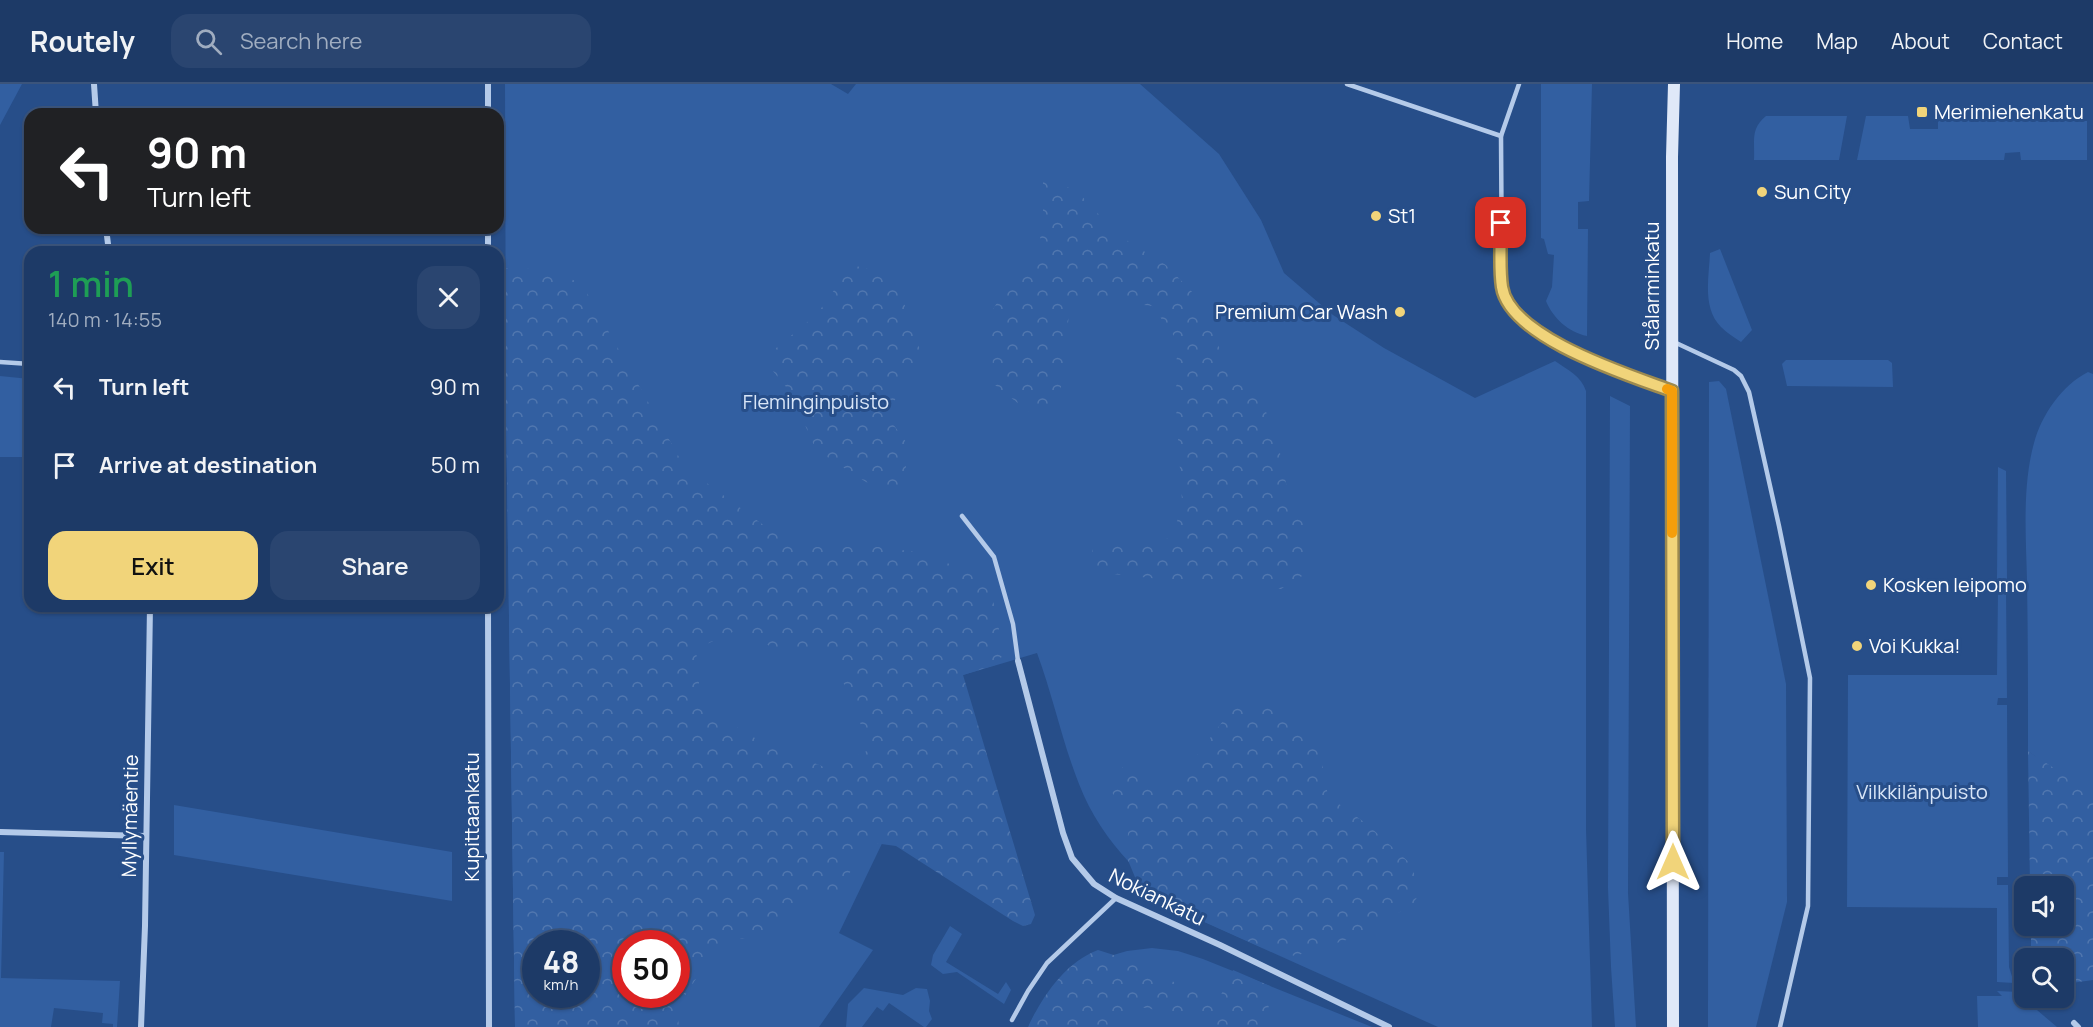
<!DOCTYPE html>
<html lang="en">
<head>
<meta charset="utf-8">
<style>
	body { margin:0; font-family:Manrope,sans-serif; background:#2a4570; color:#f1f3f6; height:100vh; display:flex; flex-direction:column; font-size:22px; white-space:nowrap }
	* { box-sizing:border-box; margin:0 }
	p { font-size:20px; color:#a0adc0 }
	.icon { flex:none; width:33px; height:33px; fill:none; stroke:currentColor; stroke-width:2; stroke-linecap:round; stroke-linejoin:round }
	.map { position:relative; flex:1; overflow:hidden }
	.drawer { position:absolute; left:24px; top:162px; width:480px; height:366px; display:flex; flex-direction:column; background:#1d3a67; border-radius:18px; box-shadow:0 2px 4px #0004,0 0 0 2px #3b547b }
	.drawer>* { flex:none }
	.banner { position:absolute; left:24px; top:24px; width:480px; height:126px; border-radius:18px; box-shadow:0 2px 4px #0004,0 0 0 2px #3b547b; background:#202124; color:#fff; overflow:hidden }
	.fabs { position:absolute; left:2014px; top:792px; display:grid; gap:12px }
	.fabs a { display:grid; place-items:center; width:60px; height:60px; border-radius:12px; background:#1d3a67; box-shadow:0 2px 4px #0004,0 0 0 2px #3b547b; font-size:30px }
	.speed { position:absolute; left:522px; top:846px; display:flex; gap:12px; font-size:30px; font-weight:700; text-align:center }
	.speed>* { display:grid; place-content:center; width:78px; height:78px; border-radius:50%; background:#1d3a67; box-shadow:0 2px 4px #0004,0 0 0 2px #3b547b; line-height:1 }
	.speed small { font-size:15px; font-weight:400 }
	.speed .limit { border:9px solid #d22; background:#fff; color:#111 }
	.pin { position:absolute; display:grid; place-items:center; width:51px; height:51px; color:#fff; margin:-26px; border-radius:12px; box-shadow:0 3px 9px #0006 }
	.me { position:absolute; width:66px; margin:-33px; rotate:0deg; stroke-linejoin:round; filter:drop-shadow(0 0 4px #0008) }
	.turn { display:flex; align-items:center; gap:21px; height:126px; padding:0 24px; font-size:27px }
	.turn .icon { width:78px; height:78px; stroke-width:2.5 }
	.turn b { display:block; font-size:42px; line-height:51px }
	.round { display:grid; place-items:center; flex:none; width:63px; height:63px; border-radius:18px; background:#2a4570 }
	.summary { display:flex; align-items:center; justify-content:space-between; height:102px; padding:0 24px }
	h1 { font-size:36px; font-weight:600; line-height:45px; color:#1e9e55 }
	.button { display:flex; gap:12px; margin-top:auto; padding:12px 24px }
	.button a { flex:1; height:69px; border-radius:18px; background:#f1d47a; color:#111; font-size:24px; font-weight:600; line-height:69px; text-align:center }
	.button a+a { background:#2a4570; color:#f1f3f6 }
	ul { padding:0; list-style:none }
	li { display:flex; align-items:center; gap:18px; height:78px; padding:0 24px }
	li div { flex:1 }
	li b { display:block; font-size:22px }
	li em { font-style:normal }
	header { display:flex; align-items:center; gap:36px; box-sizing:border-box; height:84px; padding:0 30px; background:#1d3a67; border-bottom:2px solid #3b547b }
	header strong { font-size:28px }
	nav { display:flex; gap:33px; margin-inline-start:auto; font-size:21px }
	.search { width:420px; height:54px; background:#2a4570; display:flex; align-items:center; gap:15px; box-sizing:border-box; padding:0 21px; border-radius:18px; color:#a0adc0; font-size:22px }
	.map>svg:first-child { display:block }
	.green { fill:#325fa1; fill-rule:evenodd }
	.forest { fill:url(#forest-crowns); fill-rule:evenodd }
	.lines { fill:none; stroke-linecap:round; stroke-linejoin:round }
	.lane { stroke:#b4cae9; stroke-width:4.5 }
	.street { stroke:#b4cae9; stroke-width:6 }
	.secondary { stroke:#dfe8f8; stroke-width:12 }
	.route-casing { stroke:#9d8a4f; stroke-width:15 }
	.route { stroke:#f1d47a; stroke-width:10 }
	.slow { stroke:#f59e0b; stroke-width:10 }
	.poi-dot { fill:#f1d47a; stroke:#274e89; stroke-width:2 }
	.labels { text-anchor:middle; stroke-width:6; stroke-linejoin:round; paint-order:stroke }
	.poi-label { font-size:20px; fill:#fff; stroke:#274e89; text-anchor:start }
	.street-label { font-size:20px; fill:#fff; stroke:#274e89 }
	.park-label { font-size:20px; fill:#d8e5f7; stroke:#274e89 }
</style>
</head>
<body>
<header>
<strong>Routely</strong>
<div class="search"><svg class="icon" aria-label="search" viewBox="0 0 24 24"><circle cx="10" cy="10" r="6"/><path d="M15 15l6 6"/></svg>Search here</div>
<nav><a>Home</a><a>Map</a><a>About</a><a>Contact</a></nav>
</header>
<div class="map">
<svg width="2093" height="943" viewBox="0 0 2093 943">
	<defs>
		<pattern id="forest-crowns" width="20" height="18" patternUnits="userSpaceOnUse" patternTransform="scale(1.5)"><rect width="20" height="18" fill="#325fa1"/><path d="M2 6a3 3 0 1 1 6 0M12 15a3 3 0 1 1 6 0" fill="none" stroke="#5177af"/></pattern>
	</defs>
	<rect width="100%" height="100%" fill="#274e89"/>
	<g class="green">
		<polygon points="0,0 22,0 0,41"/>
		<path d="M505,0h326l17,10 8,-10h284l79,70 42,66 23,53 49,42 51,33 91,50 80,-37c13,9 26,15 31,30v438l6,198h-154l-236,-106c-52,-33 -100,-77 -123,-137 -17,-43 -26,-88 -42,-131l-74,22 -124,258 34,17 -54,77h-304l-9,-616zM536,860h50v50h-50zM626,860h50v50h-50z"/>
		<path d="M1541,0h51l-3,117 -11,1v27h10l-1,107c-19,-4 -34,-18 -41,-35l6,-14 2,-32 -6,-1 -4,-15 -3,-1z"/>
		<path d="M1766,32h81l-8,44h-85c1,-19 -4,-31 12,-44z"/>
		<polygon points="1866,32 1908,32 1910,45 1938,45 1938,36 2087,37 2087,76 2021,76 2020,68 2005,69 2004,76 1857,76"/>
		<path d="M1720,165l32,81 -11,12c-7,-5 -14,-9 -20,-15 -19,-19 -12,-50 -11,-74z"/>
		<polygon points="1786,276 1888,276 1892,279 1893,303 1787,302 1782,280"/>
		<path d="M2088,288l5,2v587l-29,-35v-40l-28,-129 -8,-6c0,-57 0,-114 -1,-170 -1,-45 -5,-94 7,-138 7,-27 28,-58 54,-71z"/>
		<polygon points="0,292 30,295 30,373 0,373"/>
		<polygon points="1719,297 1726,305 1786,600 1787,818 1756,943 1708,943 1709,298"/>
		<polygon points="1610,312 1630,322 1628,809 1636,943 1615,943 1611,883 1608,804"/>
		<polygon points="1998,383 2006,387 2007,495 1997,495"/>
		<polygon points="1998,506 2006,506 2007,614 1998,614 1997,621 2007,621 2008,793 1997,793 1997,801 2008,801 2009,883 2014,899 1997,898 1997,824 1847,823 1848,591 1997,591"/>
		<polygon points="174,721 452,768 452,817 174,771"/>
		<polygon points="0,768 4,768 1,894 120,897 117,943 113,943 113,940 102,939 103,929 54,924 51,943 0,943"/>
		<polygon points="950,842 962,850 946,878 998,910 1006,898 1011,906 1004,920 957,888 943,890 931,881 933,871"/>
		<polygon points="1152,864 1178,867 1203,875 1372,943 1028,943 1035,929 1103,874 1127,867"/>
		<polygon points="864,904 903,911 916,904 927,905 930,917 929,927 932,935 926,943 924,943 889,919 883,927 877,923 862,943 846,943 848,920"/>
		<polygon points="1997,907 2019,908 2031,921 2057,943 1978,943 1977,912 2002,912"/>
	</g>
	<g class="forest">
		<polygon points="1043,95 1076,106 1118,151 1166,181 1195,211 1232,291 1264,322 1279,364 1288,409 1305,431 1307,489 1281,505 1170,496 1094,488 1092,464 1173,454 1182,417 1176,322 1177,256 1152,222 1088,214 1070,221 1059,321 1029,328 995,301 988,235 1014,187 1037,175 1043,135"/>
		<polygon points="852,181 876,187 901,210 921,269 898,304 890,336 909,362 902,410 866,398 816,366 791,309 763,275 817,230"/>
		<path d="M506,184l51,2 26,16 101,180 86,64 45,17h68l38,6 52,20 11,8 7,9 13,64 -9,11 -32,10 72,240 -4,9 -8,2 -10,-5 -117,-75 -29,-4 -28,50 -16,-2 -18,7 -33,37 -52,8 -43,66 2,19h-164l-9,-616zM737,546l41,20 23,5 22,-4 15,19 33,79 -42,20 -69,-28 -59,-35 -5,-57zM536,860h50v50h-50zM626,860h50v50h-50z"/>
		<polygon points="1235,621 1272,621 1319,661 1328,712 1368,741 1412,781 1419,810 1413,820 1359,852 1295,872 1261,863 1187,830 1137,798 1125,769 1129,743 1124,725 1108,703 1126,679 1167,711"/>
		<polygon points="2028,667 2093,710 2093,896 2064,900 2064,874 2031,874 2031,842 2064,842 2064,802 2030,802"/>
		<path d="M1098,866l47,15 39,23 34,13 15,-31 37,16 -2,30 -3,11h-43l-43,-13 -45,-8 -9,21h-91l-5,-2c15,-31 37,-63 69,-75z"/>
	</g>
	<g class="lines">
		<g class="lane">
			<polyline points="1347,0 1501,52"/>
			<path d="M1519,0l-18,52 1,153c3,6 5,15 10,20 34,41 108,63 157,81"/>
			<polyline points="1674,258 1734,286 1741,292 1749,308 1779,442 1810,594 1808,822 1780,943"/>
			<polyline points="0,278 30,280"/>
			<polyline points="962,432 994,473 1013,540 1018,577"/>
			<polyline points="1012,936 1028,907 1047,879 1116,814"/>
		</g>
		<g class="street">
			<polyline points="94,0 96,30"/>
			<polyline points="488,30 488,0"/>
			<polyline points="106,144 109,168"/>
			<polyline points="488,144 488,168"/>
			<polyline points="488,522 489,943"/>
			<polyline points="1018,577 1063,749 1072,774 1094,800 1116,814 1220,861 1389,943"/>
			<polyline points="0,748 146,752"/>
			<polyline points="2074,939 2078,943"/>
			<polyline points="141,943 145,842 150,522"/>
		</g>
		<polyline class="secondary" points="1673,943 1672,73 1674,0"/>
	</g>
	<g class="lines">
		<defs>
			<path id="route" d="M1501,139c0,21 -2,44 1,64 8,51 127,88 170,104l1,471"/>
		</defs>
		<use href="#route" class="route-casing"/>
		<use href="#route" class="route"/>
		<polyline class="slow" points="1667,305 1672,307 1672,449"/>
	</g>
	<g class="poi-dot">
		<rect x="1916" y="22" width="12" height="12" rx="3"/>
		<circle cx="1762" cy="108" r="6"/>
		<circle cx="1376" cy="132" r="6"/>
		<circle cx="1400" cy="228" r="6"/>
		<circle cx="1871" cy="501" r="6"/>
		<circle cx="1857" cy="562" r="6"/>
	</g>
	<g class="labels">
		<g class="poi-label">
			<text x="1934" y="35">Merimiehenkatu</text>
			<text x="1774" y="115">Sun City</text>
			<text x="1388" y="139">St1</text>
			<text x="1388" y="235" text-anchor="end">Premium Car Wash</text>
			<text x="1883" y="508">Kosken leipomo</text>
			<text x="1869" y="569">Voi Kukka!</text>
		</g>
		<g class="street-label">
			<text transform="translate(1652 202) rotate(-90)" y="7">Stålarminkatu</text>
			<text transform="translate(130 732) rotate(-89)" y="7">Myllymäentie</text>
			<text transform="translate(472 733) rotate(-90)" y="7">Kupittaankatu</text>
			<text transform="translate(1157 813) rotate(26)" y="7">Nokiankatu</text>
		</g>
		<g class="park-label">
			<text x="816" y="325">Fleminginpuisto</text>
			<text x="1922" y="715">Vilkkilänpuisto</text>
		</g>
	</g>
</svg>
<div class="fabs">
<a><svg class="icon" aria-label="sound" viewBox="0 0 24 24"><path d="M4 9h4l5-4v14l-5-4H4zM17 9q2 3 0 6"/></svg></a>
<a><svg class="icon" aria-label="search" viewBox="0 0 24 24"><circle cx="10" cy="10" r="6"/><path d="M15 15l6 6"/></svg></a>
</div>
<div class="speed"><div>48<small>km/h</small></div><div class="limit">50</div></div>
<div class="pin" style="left:1501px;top:139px;background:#d93025"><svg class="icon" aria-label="arrive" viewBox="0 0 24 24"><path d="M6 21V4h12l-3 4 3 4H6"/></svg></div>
<svg class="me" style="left:1673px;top:778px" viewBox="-20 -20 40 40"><path d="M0-17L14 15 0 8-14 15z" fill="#f1d47a" stroke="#fff" stroke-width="4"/></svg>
<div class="banner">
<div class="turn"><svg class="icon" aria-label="left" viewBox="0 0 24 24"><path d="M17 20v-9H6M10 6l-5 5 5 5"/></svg><div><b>90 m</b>Turn left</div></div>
</div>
<section class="drawer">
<div class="summary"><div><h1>1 min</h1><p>140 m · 14:55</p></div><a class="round"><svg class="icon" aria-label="close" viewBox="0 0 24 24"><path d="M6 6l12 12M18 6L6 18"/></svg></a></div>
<ul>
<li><svg class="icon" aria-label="left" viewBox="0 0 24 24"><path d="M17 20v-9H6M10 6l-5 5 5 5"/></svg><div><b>Turn left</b></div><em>90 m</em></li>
<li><svg class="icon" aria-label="arrive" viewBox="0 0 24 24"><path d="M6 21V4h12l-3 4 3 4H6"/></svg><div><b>Arrive at destination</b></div><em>50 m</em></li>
</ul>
<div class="button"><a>Exit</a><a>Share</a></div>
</section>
</div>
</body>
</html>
